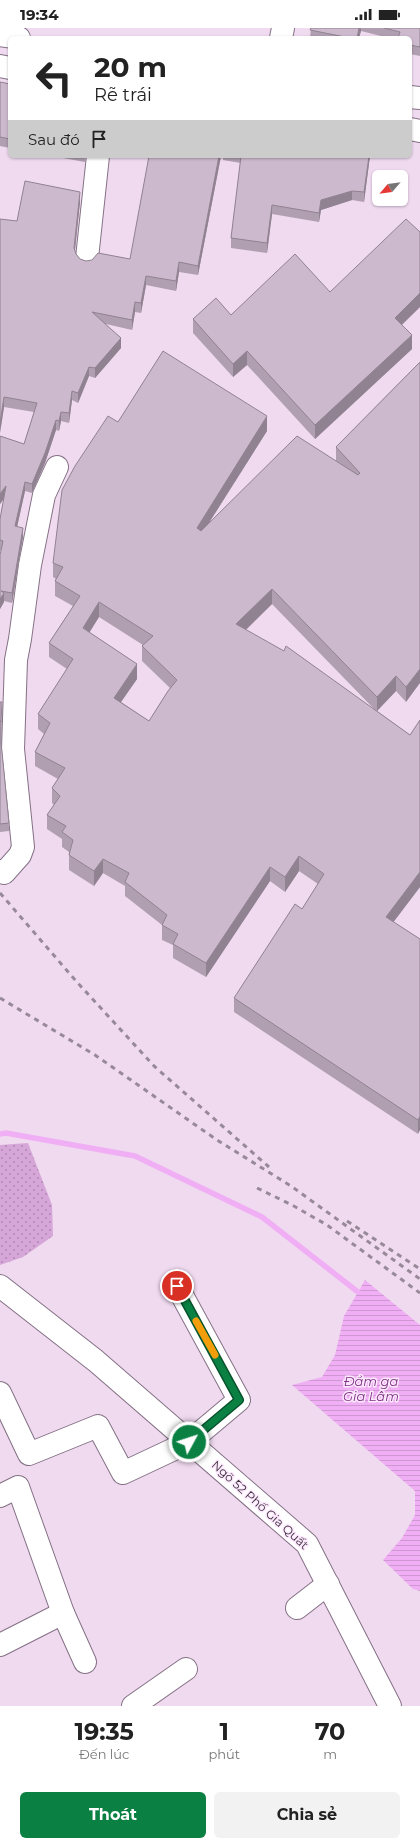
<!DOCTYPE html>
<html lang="vi">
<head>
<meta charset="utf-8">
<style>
	body { margin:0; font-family:Montserrat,sans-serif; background:#f2f2f2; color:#222; height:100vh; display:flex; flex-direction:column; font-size:15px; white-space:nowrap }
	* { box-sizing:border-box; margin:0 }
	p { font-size:13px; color:#767676 }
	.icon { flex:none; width:22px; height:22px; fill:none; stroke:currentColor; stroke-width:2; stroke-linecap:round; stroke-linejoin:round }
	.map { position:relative; height:1678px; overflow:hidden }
	.drawer { display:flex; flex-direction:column; background:#fff; flex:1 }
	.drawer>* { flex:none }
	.hud { position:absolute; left:8px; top:8px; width:404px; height:122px; border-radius:6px; box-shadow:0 1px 3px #0004; background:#fff; color:#222; overflow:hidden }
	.needle { width:26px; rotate:242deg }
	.controls { position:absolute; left:372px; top:142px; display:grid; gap:8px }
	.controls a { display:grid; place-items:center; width:36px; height:36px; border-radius:6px; background:#fff; box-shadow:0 1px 3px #0004; font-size:20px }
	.pin { position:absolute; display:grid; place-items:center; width:34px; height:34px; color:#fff; margin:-17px; border:2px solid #fff; border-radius:50%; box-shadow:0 1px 4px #0007 }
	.me { position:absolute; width:44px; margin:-22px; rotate:50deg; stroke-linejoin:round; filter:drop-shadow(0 0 3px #0008) }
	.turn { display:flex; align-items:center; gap:14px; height:84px; padding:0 20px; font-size:18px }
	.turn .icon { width:52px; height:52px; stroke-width:2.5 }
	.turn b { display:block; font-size:28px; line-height:34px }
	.then { display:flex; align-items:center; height:38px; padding:0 20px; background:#0003; gap:8px; font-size:15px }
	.eta { display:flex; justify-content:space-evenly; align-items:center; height:68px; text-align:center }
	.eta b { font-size:24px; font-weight:700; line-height:28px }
	.cta { display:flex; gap:8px; margin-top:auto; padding:8px 20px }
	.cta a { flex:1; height:46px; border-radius:6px; background:#0b8043; color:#fff; font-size:16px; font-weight:700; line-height:46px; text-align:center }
	.cta a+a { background:#f2f2f2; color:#222 }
	.status { display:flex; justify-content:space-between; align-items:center; height:28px; padding:0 20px; background:#fff; direction:ltr }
	.status svg { height:11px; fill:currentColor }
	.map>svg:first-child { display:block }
	.garden { fill:url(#garden-dots) }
	.water { fill:url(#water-rules) }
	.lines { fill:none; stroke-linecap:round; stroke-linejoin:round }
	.stream { stroke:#f0aff4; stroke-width:5.5 }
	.minor-casing { stroke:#847185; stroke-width:24 }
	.major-casing { stroke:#847185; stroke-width:24 }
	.minor { stroke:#fff; stroke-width:22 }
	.major { stroke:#fff; stroke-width:22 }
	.rail { stroke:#988999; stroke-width:3; stroke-dasharray:5 5; stroke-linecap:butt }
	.wall { fill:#b09fb1; fill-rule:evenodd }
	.shaded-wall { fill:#908290 }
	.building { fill:#cdb9ce; stroke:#908290; fill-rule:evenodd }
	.route-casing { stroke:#07532c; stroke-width:10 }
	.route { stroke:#0b8043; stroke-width:7 }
	.slow { stroke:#f59e0b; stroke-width:7 }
	.labels { text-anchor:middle; stroke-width:3; stroke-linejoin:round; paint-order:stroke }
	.street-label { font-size:12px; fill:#372f38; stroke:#fde8fe }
	.water-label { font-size:13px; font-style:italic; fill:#7d3283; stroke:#fde8fe }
</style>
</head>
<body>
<div class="status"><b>19:34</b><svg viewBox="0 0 49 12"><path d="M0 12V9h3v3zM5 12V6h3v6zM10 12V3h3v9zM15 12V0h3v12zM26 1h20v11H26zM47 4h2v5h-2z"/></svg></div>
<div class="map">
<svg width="420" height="1678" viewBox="0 0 420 1678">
	<defs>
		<pattern id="garden-dots" width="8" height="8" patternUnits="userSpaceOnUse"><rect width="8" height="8" fill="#d6a6d9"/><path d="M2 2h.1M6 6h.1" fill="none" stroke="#ae88b1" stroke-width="1.8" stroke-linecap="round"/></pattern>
		<pattern id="water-rules" width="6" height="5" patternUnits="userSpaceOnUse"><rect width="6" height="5" fill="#f0aff4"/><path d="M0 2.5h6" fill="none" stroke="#ce97d2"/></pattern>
	</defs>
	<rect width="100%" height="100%" fill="#f0daf0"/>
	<polygon class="garden" points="28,1115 52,1177 53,1208 23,1229 0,1237 0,1117"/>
	<polygon class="water" points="365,1252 420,1297 420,1563 413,1561 383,1532 402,1510 415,1487 415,1463 292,1357 322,1349 335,1327 344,1288"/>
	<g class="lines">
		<polyline class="stream" points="0,1106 6,1105 135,1128 262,1189 358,1264"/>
		<defs>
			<g id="minor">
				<polyline points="281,10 283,0"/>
				<polyline points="87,230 98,128"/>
				<polyline points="0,843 4,845 20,827 23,819 13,721 16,632 20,611 30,537 44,467 57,439"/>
				<polyline points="0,1258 96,1333 307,1516 390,1678"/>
				<polyline points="0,1365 29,1426 98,1398 123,1445 189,1414 239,1372 177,1258"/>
				<polyline points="0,1468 18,1459 63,1585 0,1617"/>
				<polyline points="297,1580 328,1556"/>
				<polyline points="63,1585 85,1634"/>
				<polyline points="133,1678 186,1641"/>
			</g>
			<g id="major">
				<polyline points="0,7 19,10"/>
				<polyline points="0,38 10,40"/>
				<polyline points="410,69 420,70"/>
				<polyline points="410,101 420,103"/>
			</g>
		</defs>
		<use href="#minor" class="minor-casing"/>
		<use href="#major" class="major-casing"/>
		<use href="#minor" class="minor"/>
		<use href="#major" class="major"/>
		<g class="rail">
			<polyline points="0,865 76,953 154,1038 269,1139"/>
			<polyline points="0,970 95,1027 217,1112 291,1158 420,1251"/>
			<polyline points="257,1160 292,1177 327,1197 420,1265"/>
			<polyline points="347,1193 420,1241"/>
		</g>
	</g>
	<g class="wall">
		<polygon points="311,0 420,0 420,28 410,26 410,10 389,10 361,3 359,10 310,10"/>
		<polygon points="0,54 10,56 10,120 0,118"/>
		<polygon points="52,128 86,128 85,134"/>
		<polygon points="221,128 198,247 179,244 176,263 146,257 141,285 135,284 132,302 106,296 121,320 95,350 89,348 78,375 72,372 69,395 61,393 59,403 56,402 45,435 32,465 25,463 17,499 23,509 12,575 4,573 4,574 0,581 1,522 0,522 0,491 4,471 0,476 0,408 24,416 34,384 4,379 0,405 17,193 80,174 75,223 76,226 80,231 86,233 130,231"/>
		<polygon points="223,128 370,128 364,174 352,172 321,182 319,194 272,186 267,225 231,220 231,210 241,135 223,132"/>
		<polygon points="420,204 420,279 402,297 412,321 315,411 247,337 233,349 193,305 193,291 231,287 330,264"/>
		<path d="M420,334l-14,340 -10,-11 -19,20 33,24 10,-15v167l-27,35 27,17 -2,195 -184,-122v-14l68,-89 16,-25 -19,-13 -14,21 -15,-11 -64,96 -33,-19v-13l-11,-5v-15l-37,-29v-10l-22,-13 -9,13 -25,-16v-18l-7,-5v-8l-15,-10v-14l7,-10 -2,-2v-15l6,-9 -23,-13v-14l9,-18 -6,-5v-15l29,-45 -18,-12v-14l24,-37 -18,-10v-15l1,-2 -3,-2v-14l65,-141 149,9 -58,91 127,-62v-13zM272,576l104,107 -130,-81zM99,589l44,28 -1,1v15l28,27 -21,33 -28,-19 16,-23 -48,-47z"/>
		<polygon points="0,674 1,716 9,795 9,803 0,804"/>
	</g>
	<g class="shaded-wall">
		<polygon points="359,0 361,0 361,3 359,10 357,10"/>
		<polygon points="219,128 221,128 198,247 198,238"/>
		<polygon points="369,128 370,128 364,174 364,164"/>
		<polygon points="352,163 352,172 321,182 319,194 319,185 321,172"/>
		<polygon points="80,164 80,174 74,230 74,220"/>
		<polygon points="272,177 272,186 267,225 267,215"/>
		<polygon points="179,234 179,244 176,263 176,253"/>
		<polygon points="146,248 146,257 141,285 141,275"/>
		<polygon points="420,265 420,279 395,303 395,290"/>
		<polygon points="135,274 135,284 132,302 132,292"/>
		<polygon points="412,307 412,321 315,411 315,397"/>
		<polygon points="121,310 121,320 95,350 95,340"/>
		<polygon points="247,323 247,337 233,349 233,336"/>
		<polygon points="89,339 89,348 78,375 78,365"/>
		<polygon points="72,363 72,372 69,395 69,385"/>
		<polygon points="4,369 4,379 0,405 0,395"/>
		<polygon points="61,384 61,393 59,403 59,393"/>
		<polygon points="267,388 267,403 197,514 197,500"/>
		<polygon points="56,392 56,402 45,435 32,465 32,456"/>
		<polygon points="25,454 25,463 15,508 15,498"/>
		<polygon points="6,458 6,467 0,476 0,466"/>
		<polygon points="23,500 23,509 12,575 12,565"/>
		<polygon points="272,561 272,576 236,611 236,596"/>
		<polygon points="4,565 4,574 0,581 0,571"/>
		<polygon points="99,574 99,589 83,615 83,600"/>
		<polygon points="137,636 137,651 114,684 114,670"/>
		<polygon points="420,641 420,655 406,674 406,659"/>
		<polygon points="396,648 396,663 377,683 377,669"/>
		<polygon points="299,828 299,843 285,864 285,849"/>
		<polygon points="103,831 103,845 94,858 94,843"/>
		<polygon points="270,839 270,853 206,949 206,935"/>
		<polygon points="420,844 420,859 386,904 386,889"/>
		<polygon points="420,1088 420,1102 418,1106 418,1092"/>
	</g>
	<g class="building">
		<polygon points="311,0 359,0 357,10 350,10 310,2"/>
		<polygon points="384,0 420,0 420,19 410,17 410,10 398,10 400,4"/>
		<polygon points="0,54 10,56 10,111 0,109"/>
		<polygon points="149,128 219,128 198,238 179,234 176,253 146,248 141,275 135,274 132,292 92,284 121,310 95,340 89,339 78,365 72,363 69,385 61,384 59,393 56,392 45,425 32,456 25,454 15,498 23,500 12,565 1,563 4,565 0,571 0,527 3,513 0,512 0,491 6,458 0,466 0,408 24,416 37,375 4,369 0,395 0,191 17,193 25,153 80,164 74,220 76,226 80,231 86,233 92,232 98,225 130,231"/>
		<polygon points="241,128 369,128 364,164 352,163 321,172 319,185 272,177 267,215 231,210"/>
		<polygon points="406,191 420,204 420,265 395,290 412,307 315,397 247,323 233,336 193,291 216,270 231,287 295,226 330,264"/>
		<path d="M163,323l104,65 -70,112 4,3 96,-95 61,39 2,-2 -24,-26 84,-85v307l-14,18 -10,-11 -19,21 -105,-108 -36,35 48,27 2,-5 124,89 10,-15v152l-34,45 34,22v177l-2,4 -184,-122 61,-94 7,5 22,-35 -25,-18 -14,21 -15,-10 -64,96 -33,-19 5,-10 -16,-9 5,-10 -42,-33 4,-9 -26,-14 -9,12 -25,-16 4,-15 -11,-8 4,-6 -19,-11 13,-19 -8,-8 13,-20 -30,-16 15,-29 -12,-9 35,-55 -24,-16 31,-47 -25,-15 8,-14 -10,-4 9,-73 13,-24 33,-50 10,6zM99,574l54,34 -11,10 35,34 -9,11 -19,30 -35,-23 23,-34 -54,-36z"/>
		<polygon points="0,674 2,674 1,694 1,693 0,693"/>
		<polygon points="0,693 1,693 1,714 9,795 0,796"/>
	</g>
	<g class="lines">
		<defs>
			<polyline id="route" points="177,1258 239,1372 189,1414"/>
		</defs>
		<use href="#route" class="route-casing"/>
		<use href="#route" class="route"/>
		<polyline class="slow" points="196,1293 215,1327"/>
	</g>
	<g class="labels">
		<g class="street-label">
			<text transform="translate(260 1477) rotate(42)" y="4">Ngõ 52 Phố Gia Quất</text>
		</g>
		<g class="water-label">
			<text x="371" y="1358">Đầm ga<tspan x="371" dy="15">Gia Lâm</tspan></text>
		</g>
	</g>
</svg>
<div class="controls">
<a><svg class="needle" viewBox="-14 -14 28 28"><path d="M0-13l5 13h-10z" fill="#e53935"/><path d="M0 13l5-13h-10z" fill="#767676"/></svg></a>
</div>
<div class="pin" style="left:177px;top:1258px;background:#d93025"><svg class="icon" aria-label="arrive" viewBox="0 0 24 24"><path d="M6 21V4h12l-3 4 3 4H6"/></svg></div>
<svg class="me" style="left:189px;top:1414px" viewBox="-20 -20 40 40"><circle r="17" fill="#0b8043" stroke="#fff" stroke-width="3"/><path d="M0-11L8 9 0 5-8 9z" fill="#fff"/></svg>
<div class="hud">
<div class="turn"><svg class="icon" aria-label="left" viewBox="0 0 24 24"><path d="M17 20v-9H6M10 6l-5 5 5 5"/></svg><div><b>20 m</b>Rẽ trái</div></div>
<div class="then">Sau đó<svg class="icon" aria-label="arrive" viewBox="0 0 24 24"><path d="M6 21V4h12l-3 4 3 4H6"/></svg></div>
</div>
</div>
<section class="drawer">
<div class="eta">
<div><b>19:35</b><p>Đến lúc</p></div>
<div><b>1</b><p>phút</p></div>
<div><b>70</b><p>m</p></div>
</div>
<div class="cta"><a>Thoát</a><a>Chia sẻ</a></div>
</section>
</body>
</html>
